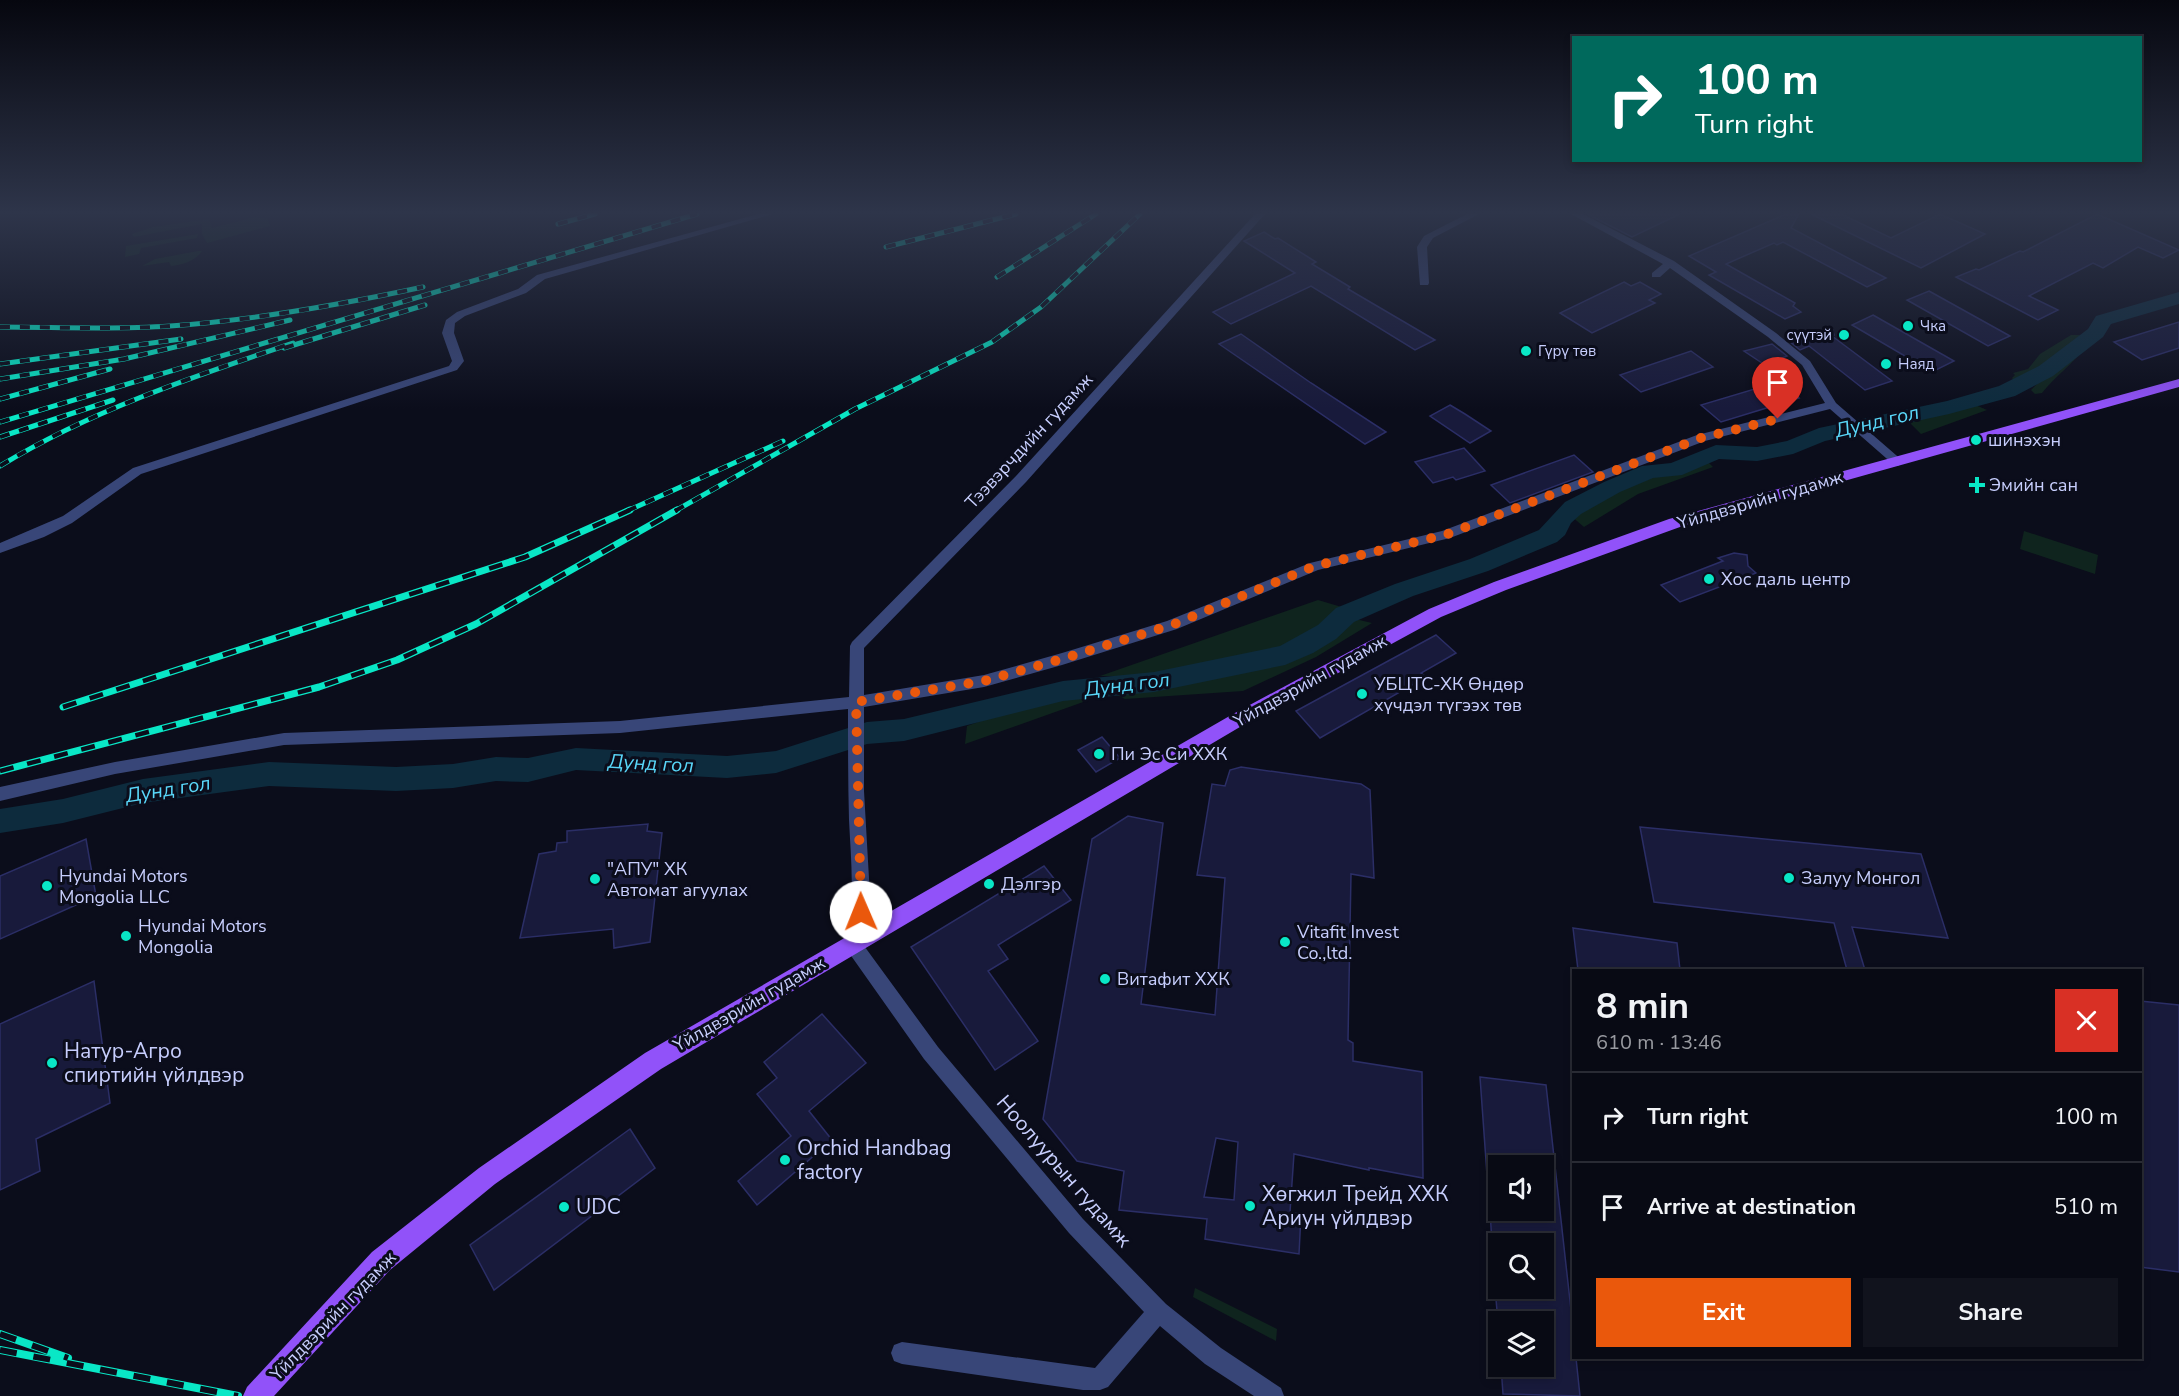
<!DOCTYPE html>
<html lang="en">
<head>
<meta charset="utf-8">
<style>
	body { margin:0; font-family:"Nunito Sans",sans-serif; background:#11131d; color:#f1f3f6; height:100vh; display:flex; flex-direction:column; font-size:22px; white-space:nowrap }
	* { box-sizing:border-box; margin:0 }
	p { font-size:20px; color:#989aa0 }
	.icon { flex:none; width:33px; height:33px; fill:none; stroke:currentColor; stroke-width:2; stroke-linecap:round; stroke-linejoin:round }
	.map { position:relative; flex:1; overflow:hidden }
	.details { position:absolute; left:1572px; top:969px; width:570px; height:390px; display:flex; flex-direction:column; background:#080a14; border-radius:0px; box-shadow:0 3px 9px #0003,0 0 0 2px #292b34 }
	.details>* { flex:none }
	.top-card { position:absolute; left:1572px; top:36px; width:570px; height:126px; border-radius:0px; box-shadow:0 3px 9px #0003,0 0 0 2px #292b34; background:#00695c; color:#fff; overflow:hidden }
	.controls { position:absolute; left:1488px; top:1155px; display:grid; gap:12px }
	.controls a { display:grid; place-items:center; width:66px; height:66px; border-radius:0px; background:#080a14; box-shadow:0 3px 9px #0003,0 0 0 2px #292b34; font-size:30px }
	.pin { position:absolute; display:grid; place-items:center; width:51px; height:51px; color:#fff; margin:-62px -26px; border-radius:50% 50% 50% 0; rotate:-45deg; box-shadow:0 0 6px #0007 }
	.pin .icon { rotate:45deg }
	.me { position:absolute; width:66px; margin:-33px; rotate:359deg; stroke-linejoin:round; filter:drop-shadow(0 0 4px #0008) }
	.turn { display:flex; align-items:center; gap:21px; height:126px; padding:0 24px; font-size:27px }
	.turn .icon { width:78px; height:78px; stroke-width:2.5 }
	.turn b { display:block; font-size:42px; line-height:51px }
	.round { display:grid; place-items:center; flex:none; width:63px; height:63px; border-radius:0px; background:#11131d }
	.head { display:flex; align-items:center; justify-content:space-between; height:102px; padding:0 24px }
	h1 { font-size:36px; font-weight:700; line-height:45px }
	.action { display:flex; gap:12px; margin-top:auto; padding:12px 24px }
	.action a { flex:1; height:69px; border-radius:0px; background:#ea580c; color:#fff; font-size:24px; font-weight:700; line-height:69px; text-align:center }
	.action a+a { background:#11131d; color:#f1f3f6 }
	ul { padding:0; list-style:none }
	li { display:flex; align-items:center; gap:18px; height:90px; padding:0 24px; border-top:2px solid #292b34 }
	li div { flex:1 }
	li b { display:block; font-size:22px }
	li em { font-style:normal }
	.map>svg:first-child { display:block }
	.green { fill:#0f241e }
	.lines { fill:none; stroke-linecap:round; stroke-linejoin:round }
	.river { fill:#0d2b3d; fill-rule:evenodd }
	.building { fill:#181a3b; stroke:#2b2e66; stroke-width:1.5; fill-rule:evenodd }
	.minor { fill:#384678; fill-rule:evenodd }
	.major { fill:#9152f9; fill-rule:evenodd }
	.rail-far2-casing { stroke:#09e7c6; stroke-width:5 }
	.rail-far1-casing { stroke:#09e7c6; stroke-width:7 }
	.rail-casing { stroke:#09e7c6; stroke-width:8 }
	.rail-far2 { stroke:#0b0d1b; stroke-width:4; stroke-dasharray:10; stroke-linecap:butt }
	.rail-far1 { stroke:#0b0d1b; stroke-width:4.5; stroke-dasharray:14; stroke-linecap:butt }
	.rail { stroke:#0b0d1b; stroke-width:6; stroke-dasharray:17; stroke-linecap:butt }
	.route { stroke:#ea580c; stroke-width:10; stroke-dasharray:0 18 }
	.poi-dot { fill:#09e7c6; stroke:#0b0d1b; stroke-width:2 }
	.labels { text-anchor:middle; stroke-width:6; stroke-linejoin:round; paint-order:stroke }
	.far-poi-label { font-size:15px; fill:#c7cefd; stroke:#0b0d1b; text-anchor:start }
	.poi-label { font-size:18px; fill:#c7cefd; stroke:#0b0d1b; text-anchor:start }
	.street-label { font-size:18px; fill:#c7cefd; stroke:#0b0d1b }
	.water-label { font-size:20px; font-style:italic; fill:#59d7f9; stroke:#0b0d1b }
	.near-poi-label { font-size:21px; fill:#c7cefd; stroke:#0b0d1b; text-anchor:start }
	.near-street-label { font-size:21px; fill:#c7cefd; stroke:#0b0d1b }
</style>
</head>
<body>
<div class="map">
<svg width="2179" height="1396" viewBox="0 0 2179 1396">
	<rect width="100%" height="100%" fill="#0b0d1b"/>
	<g class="green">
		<polygon points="255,217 268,219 270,226 207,243 202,234 202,224 134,237 132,234 153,227 209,219 212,228"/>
		<polygon points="198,234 197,238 141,248 139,254 125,257 126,246"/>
		<path d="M198,251h4c-7,10 -19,14 -31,15l-2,-4 -27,4 13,-7z"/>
		<polygon points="2071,335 2079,335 2083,338 2052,362 2021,382 2016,383 2012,378 2015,375 2013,373 2028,369 2040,354"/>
		<path d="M2085,346c-11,18 -31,31 -43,47l-7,1 -4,-4 15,-15z"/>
		<polygon points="1971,403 1987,410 1921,434 1910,423 1955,406"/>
		<polygon points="1708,462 1713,467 1638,494 1584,527 1570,515 1643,479"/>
		<polygon points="2024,531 2098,555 2095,574 2020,549"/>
		<polygon points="1318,600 1345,608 1305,639 1271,654 1149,676 1100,676"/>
		<polygon points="1351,618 1372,623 1316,657 1243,691 1125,699 1111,692 1153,688 1273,662 1315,645"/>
		<polygon points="1083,693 1086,701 965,744 967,726 1026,705"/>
		<polygon points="1195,1288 1277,1329 1276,1341 1193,1297"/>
	</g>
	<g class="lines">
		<polygon class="river" points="2179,292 2179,304 2111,324 2103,337 2053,376 2015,396 1949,414 1825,441 1793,454 1757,461 1719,459 1682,475 1653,478 1620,492 1581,514 1571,523 1565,535 1557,542 1488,571 1413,596 1354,622 1336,639 1313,653 1285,665 1154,692 1063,701 904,741 867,744 776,773 727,778 576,770 528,782 496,781 453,788 396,791 269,786 143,803 63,823 0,833 0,809 63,799 143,779 269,762 396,767 453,764 496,757 528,758 576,748 727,756 776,751 867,722 904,719 1063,681 1154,672 1280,646 1318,625 1336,608 1395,584 1470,559 1539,530 1565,502 1604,482 1642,466 1671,463 1716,445 1757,447 1787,441 1819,428 1947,401 1999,386 2039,366 2088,329 2096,316"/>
	</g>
	<g class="building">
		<polygon points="1587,214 1680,214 1632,237"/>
		<polygon points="1786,214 1799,214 1791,228 1886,278 1867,287 1783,242 1777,245 1774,243 1726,264 1795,303 1793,306 1801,312 1785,319 1709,275 1716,272 1689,256"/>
		<polygon points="1811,214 1841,214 1891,238 1940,214 1985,234 1921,268"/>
		<polygon points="2097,214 2179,250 2163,258 2138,247 2103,268 2093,263 2029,296 2058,310 2038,320 1956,277 1976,269 1979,270 2020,251 2023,252"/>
		<polygon points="1264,232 1275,239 1278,238 1316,262 1312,264 1350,287 1348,289 1435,340 1415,350 1311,286 1231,324 1213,312 1295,273 1244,241"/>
		<polygon points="1624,282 1631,286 1640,282 1661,294 1649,300 1655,303 1592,333 1560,313"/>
		<polygon points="1929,291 2010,336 1988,346 1907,300"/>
		<polygon points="1873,315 1954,361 1932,372 1852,325"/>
		<polygon points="2179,322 2179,348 2142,360 2114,342"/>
		<polygon points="1832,328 1834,335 1832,336 1892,381 1865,390 1809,346 1800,350 1788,340"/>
		<polygon points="1241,334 1311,383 1386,432 1365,444 1219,344"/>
		<polygon points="1772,344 1787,356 1765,365 1744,351"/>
		<polygon points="1691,351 1713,367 1641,392 1620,375"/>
		<polygon points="1778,382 1799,398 1721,422 1701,405"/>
		<polygon points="1450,405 1465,414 1491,431 1470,443 1430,416"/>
		<polygon points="1464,448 1485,471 1456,480 1453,477 1433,483 1415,462"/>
		<polygon points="1574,455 1593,472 1510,503 1491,485"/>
		<polygon points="1734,553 1747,555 1748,566 1756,573 1680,602 1661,585 1723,561 1718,558"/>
		<polygon points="1436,635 1456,653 1421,673 1426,677 1320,738 1296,711"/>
		<polygon points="1102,737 1120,758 1096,772 1078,750"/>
		<path d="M1241,767l120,17 9,6 4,88 -23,-4 -3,166 5,3v18l69,11 1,106 -54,-10v2l-75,-16 -4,58 11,2 -2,40 -94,-15 2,-20 -88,-9 5,-39 -47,-10 -34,-42 49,-280 36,-23 35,7 -22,181 74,11 10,-137 -28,-3 15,-91 13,2 5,-16zM1216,1138l22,4 -4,58 -30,-3z"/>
		<polygon points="648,824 647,831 662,833 650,942 614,948 613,929 520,938 539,854 556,851 557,843 567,842 567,831"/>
		<polygon points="1640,827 1921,854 1948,938 1852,927 1865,970 1847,970 1834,923 1654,902"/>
		<polygon points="86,839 96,896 0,939 0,876"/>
		<polygon points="1044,866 1071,900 998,945 1008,959 988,971 1038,1041 995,1070 911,947"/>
		<polygon points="1573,928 1677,943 1680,970 1578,970"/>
		<polygon points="94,981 110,1103 36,1139 40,1171 0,1190 0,1024"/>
		<polygon points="2140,1001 2179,1005 2179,1272 2140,1267"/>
		<polygon points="822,1014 866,1063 809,1111 832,1140 757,1205 738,1181 791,1136 757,1094 777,1078 764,1062"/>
		<polygon points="1480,1077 1546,1085 1574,1337 1574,1358 1576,1358 1580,1396 1503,1394 1501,1366 1544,1366 1544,1322 1498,1322 1495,1288 1544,1288 1544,1244 1492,1244 1490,1210 1544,1210 1544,1166 1498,1166 1498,1203 1489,1203"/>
		<polygon points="630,1129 655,1168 494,1290 470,1245"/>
	</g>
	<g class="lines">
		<g class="minor">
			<polygon points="758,214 773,214 545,279 526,293 465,316 455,323 454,333 464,361 457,370 141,474 72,523 44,537 0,553 0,543 63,516 133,468 449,366 452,361 442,333 446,320 457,312 518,289 537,275"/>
			<path d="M1255,214h10l-239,268 -162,166v47l120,-20 78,-22 105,-32 143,-58 132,-32 255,-96 128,-32 -23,-38 -34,-28 -98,-69 -10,9h-8v-4l11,-9 -92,-50h12l91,47 102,72 34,28 26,42 68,59 -6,4 -4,-1 -64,-56 -125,32 -255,97 -132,32 -141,59 -115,36 -78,22 -120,20v84l6,105 -8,47 76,104 145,172 83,85 55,44 60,40 3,8h-30l-49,-32 -45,-38 -52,61 -8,3h-17l-181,-26 -8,-3 -3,-8 3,-8 8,-3 193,26 49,-56 -75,-79 -145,-174 -77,-109 -3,-6c12,-41 7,-82 5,-124 -1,-37 -1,-74 -1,-111l-228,24 -336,12 -169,29 -115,27v-14l115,-25 169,-29 336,-12 229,-24 1,-51 2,-4 164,-166z"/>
			<polygon points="1467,214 1479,214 1433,238 1427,247 1429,283 1428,285 1420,285 1417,247 1424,236"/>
		</g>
		<polygon class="major" points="2179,379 2179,387 1680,527 1506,590 1441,617 1245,724 661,1069 495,1184 390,1270 274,1396 243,1396 247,1387 372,1252 479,1168 645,1053 1233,714 1429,609 1494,582 1669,519"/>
		<defs>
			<g id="rail-far2">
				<polyline points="558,224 595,214"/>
				<polyline points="886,247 1016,214"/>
				<polyline points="997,277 1096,214"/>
				<path d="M0,327c56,0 113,3 170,-1 85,-6 169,-21 253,-39"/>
				<polyline points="284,348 425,305"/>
				<polyline points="0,364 181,339"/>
				<polyline points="0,379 124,359 290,320"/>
				<polyline points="0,399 110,369"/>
				<polyline points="0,422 697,214"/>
				<polyline points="0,437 113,400"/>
				<path d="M0,466c92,-56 192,-89 293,-123"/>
				<polyline points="627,511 783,441"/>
				<polyline points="675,511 855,409 992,342 1041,307 1140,214"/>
			</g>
			<g id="rail-far1">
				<polyline points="63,707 525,557 630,510"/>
				<polyline points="0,771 319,687 397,660 476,624 677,510"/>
			</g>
			<g id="rail">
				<polyline points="0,1334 68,1358"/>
				<polyline points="0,1350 238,1396"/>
			</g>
		</defs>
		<use href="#rail-far2" class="rail-far2-casing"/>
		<use href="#rail-far1" class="rail-far1-casing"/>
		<use href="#rail" class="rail-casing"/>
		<use href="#rail-far2" class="rail-far2"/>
		<use href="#rail-far1" class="rail-far1"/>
		<use href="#rail" class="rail"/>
	</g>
	<linearGradient id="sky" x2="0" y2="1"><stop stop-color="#06070f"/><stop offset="0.52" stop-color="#2e354a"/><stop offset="1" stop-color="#2e354a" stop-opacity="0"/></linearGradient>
	<rect width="2179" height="409" fill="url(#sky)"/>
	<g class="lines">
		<polyline class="route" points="861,912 856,702 984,681 1062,659 1172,625 1315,566 1445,535 1701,438 1778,419"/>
	</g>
	<g class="poi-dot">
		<circle cx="1908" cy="326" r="6"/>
		<circle cx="1844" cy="335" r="6"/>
		<circle cx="1526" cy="351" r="6"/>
		<circle cx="1886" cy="364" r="6"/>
		<circle cx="1976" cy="440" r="6"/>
		<path d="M1974 476h6v6h6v6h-6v6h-6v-6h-6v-6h6z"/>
		<circle cx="1709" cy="579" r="6"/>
		<circle cx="1362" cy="694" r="6"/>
		<circle cx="1099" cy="754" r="6"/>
		<circle cx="1789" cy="878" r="6"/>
		<circle cx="595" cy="879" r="6"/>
		<circle cx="989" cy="884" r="6"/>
		<circle cx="47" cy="886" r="6"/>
		<circle cx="126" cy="936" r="6"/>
		<circle cx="1285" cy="942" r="6"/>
		<circle cx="1105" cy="979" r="6"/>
		<circle cx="52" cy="1063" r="6"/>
		<circle cx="785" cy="1160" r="6"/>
		<circle cx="1250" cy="1206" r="6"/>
		<circle cx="564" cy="1207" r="6"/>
	</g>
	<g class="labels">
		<g class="far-poi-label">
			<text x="1920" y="331">Чка</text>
			<text x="1832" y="340" text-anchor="end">сүүтэй</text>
			<text x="1538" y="356">Гүрү төв</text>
			<text x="1898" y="369">Наяд</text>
		</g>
		<g class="poi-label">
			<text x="1988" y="446">шинэхэн</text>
			<text x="1989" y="491">Эмийн сан</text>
			<text x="1721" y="585">Хос даль центр</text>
			<text x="1374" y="690">УБЦТС-ХК Өндөр<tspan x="1374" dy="21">хүчдэл түгээх төв</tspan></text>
			<text x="1111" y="760">Пи Эс Си ХХК</text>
			<text x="607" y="875">"АПУ" ХК<tspan x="607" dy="21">Автомат агуулах</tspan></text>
			<text x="59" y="882">Hyundai Motors<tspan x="59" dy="21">Mongolia LLC</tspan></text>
			<text x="1801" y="884">Залуу Монгол</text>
			<text x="1001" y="890">Дэлгэр</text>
			<text x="138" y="932">Hyundai Motors<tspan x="138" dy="21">Mongolia</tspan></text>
			<text x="1297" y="938">Vitafit Invest<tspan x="1297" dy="21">Co.,ltd.</tspan></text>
			<text x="1117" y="985">Витафит ХХК</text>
		</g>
		<g class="street-label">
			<text transform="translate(1029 441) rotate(-47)" y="6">Тээвэрчдийн гудамж</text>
			<text transform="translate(1760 500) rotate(-16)" y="6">Yйлдвэрийн гудамж</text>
			<text transform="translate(1310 681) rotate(-29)" y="6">Yйлдвэрийн гудамж</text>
			<text transform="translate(749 1004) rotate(-30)" y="6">Yйлдвэрийн гудамж</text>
			<text transform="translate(333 1316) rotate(-46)" y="6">Yйлдвэрийн гудамж</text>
		</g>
		<g class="water-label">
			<text transform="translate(1877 421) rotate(-13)" y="7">Дунд гол</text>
			<text transform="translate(1127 684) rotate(-7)" y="7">Дунд гол</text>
			<text transform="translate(651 763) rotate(3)" y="7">Дунд гол</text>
			<text transform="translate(168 789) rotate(-9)" y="7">Дунд гол</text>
		</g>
		<g class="near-poi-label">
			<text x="64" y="1058">Натур-Агро<tspan x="64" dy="24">спиртийн үйлдвэр</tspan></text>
			<text x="797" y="1155">Orchid Handbag<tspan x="797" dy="24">factory</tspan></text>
			<text x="1262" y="1201">Хөгжил Трейд ХХК<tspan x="1262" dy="24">Ариун үйлдвэр</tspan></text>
			<text x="576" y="1214">UDC</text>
		</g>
		<g class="near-street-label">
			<text transform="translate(1064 1171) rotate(49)" y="7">Ноолуурын гудамж</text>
		</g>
	</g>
</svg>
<div class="controls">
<a><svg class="icon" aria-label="sound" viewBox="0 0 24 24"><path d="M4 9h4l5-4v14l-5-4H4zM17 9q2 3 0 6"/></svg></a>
<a><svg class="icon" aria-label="search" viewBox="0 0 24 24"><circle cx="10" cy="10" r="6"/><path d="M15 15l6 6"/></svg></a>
<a><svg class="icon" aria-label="layers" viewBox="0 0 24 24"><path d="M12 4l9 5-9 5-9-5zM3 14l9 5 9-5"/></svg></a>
</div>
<div class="pin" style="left:1778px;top:419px;background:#d93025"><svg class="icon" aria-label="arrive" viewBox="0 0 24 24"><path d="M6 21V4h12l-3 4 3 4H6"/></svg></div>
<svg class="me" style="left:861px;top:912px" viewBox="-20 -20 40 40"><circle r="19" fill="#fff"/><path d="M0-13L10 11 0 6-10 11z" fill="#ea580c"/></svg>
<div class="top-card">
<div class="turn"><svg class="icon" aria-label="right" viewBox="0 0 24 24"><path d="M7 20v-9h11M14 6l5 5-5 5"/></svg><div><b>100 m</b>Turn right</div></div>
</div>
<section class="details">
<div class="head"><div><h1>8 min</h1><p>610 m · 13:46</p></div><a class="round" style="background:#d93025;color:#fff"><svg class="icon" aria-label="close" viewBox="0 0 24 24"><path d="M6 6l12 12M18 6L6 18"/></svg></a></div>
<ul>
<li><svg class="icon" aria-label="right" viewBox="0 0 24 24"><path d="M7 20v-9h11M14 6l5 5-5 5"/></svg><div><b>Turn right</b></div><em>100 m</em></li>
<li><svg class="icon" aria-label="arrive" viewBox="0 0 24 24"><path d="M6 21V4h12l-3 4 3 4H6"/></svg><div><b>Arrive at destination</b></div><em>510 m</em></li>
</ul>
<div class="action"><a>Exit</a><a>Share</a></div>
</section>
</div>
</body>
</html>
